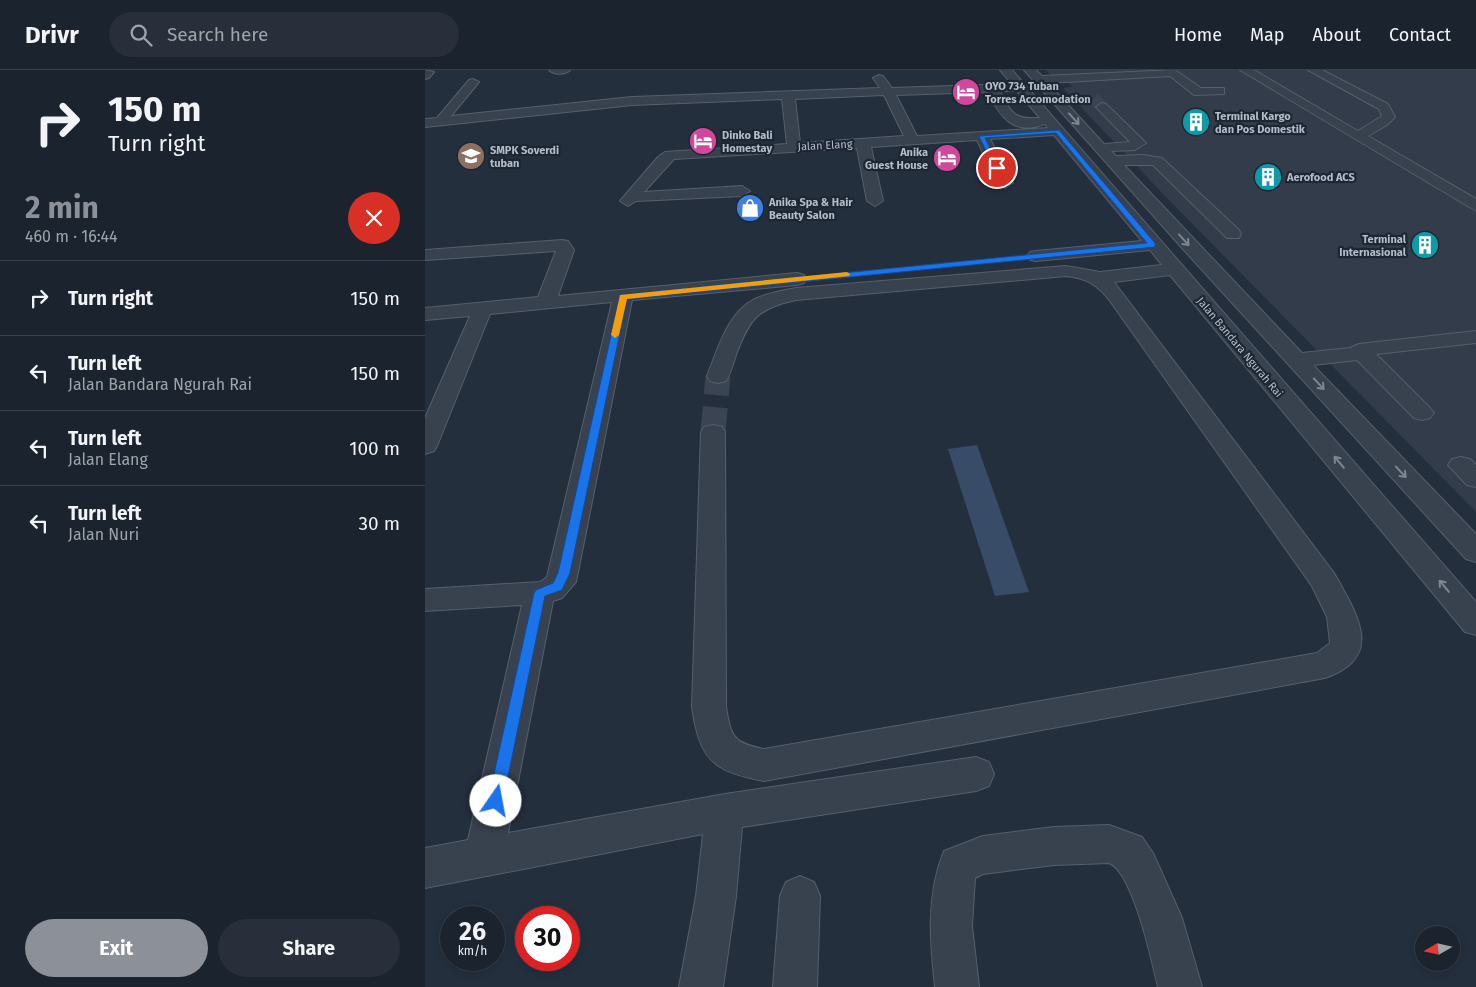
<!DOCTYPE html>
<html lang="en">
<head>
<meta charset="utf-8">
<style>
	body { margin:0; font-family:"Fira Sans",sans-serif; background:#282f3a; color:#f1f3f6; height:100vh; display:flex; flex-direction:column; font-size:19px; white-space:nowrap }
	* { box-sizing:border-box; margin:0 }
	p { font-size:16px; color:#a0a4aa }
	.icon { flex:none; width:28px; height:28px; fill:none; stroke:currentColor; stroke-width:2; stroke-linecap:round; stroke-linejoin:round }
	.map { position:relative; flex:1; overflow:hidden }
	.panel { display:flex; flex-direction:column; background:#1b232e; width:425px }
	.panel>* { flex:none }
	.guide { background:#1b232e; color:#f1f3f6; overflow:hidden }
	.needle { width:32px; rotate:261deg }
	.buttons { position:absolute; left:990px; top:856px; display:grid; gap:10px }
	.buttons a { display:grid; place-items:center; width:45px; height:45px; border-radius:50%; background:#1b232e; box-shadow:0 2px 8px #0003,0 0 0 1px #39404a; font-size:25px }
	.speed { position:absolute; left:15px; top:836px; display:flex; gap:10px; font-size:25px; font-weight:700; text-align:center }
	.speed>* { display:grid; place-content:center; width:65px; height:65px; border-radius:50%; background:#1b232e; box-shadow:0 2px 8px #0003,0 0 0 1px #39404a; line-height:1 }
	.speed small { font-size:12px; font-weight:400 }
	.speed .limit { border:8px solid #d22; background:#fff; color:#111 }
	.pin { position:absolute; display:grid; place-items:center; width:42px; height:42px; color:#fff; margin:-21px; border:2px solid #fff; border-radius:50%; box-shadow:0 1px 5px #0007 }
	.me { position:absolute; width:55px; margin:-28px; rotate:12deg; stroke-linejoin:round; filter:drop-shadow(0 0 4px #0008) }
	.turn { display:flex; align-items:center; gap:18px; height:105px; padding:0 25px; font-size:22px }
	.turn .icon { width:65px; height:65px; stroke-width:2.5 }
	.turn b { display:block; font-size:35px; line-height:42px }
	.round { display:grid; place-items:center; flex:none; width:52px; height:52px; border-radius:26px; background:#282f3a }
	.summary { display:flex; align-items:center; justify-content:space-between; height:85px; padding:0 25px }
	h1 { font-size:30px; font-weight:700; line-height:38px; color:#8c9099 }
	.primary-button { display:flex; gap:10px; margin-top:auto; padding:10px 25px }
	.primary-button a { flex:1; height:58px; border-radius:30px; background:#8c9099; color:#fff; font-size:20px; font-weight:700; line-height:58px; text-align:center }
	.primary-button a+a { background:#282f3a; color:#f1f3f6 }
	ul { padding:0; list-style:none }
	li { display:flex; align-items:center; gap:15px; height:75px; padding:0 25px; border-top:1px solid #39404a }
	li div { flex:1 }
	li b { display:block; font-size:19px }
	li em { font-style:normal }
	header { display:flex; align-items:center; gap:30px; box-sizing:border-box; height:70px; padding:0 25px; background:#1b232e; border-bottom:1px solid #39404a }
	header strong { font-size:24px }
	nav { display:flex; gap:28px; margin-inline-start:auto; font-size:18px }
	.search { width:350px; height:45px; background:#282f3a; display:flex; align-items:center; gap:12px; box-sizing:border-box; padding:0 18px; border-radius:28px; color:#a0a4aa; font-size:19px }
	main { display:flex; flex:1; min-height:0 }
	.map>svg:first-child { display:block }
	.airport { fill:#323c4b }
	.water { fill:#394c67 }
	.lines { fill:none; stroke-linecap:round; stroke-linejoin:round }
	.minor-tunnel-far1 { stroke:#3a4453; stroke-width:12; stroke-dasharray:12 6; stroke-linecap:butt }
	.minor-tunnel { stroke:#3a4453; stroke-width:25; stroke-dasharray:25 12; stroke-linecap:butt }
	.minor-casing { stroke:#565f6c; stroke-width:2 }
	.minor { fill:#38414e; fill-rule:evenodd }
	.oneway { stroke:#7c8592 }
	.route { fill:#1a73e8; stroke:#114b97 }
	.slow { fill:#f59e0b }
	.labels { text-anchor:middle; stroke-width:4.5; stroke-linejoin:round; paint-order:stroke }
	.far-poi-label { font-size:11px; font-weight:bold; fill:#b4bcc9; stroke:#1d2633; text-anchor:start }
	.far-street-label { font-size:11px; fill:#b4bcc9; stroke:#1d2633 }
</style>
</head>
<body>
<header>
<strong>Drivr</strong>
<div class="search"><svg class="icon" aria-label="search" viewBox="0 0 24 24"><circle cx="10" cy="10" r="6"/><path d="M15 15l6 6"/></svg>Search here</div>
<nav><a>Home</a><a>Map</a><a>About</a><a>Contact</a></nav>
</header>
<main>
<section class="panel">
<div class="guide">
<div class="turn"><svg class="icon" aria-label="right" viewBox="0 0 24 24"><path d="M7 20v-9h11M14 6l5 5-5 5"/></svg><div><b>150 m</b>Turn right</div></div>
</div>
<div class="summary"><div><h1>2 min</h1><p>460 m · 16:44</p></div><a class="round" style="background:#d93025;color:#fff"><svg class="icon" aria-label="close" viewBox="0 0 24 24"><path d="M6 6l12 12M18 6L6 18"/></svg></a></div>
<ul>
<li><svg class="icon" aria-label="right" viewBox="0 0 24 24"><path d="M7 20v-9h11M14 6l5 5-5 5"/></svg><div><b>Turn right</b></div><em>150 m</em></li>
<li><svg class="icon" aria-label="left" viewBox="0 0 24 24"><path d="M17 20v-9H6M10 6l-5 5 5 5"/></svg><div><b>Turn left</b><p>Jalan Bandara Ngurah Rai</p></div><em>150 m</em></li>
<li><svg class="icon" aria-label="left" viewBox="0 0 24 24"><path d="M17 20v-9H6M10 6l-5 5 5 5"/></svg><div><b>Turn left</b><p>Jalan Elang</p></div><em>100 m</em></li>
<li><svg class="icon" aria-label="left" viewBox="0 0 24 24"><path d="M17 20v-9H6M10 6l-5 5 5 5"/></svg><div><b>Turn left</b><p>Jalan Nuri</p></div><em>30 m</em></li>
</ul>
<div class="primary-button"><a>Exit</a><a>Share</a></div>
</section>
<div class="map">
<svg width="1051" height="917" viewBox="0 0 1051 917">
	<rect width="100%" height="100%" fill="#242f3e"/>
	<polygon class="airport" points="621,0 1051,0 1051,442 739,125 638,18 647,17 643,12 733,7 628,8"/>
	<polygon class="water" points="552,375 604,522 570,526 523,379"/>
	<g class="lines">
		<polyline class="minor-tunnel-far1" points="669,28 677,37"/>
		<polyline class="minor-tunnel" points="288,362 293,306"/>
		<defs>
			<g id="minor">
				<polygon points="0,0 9,2 4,8 0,9"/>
				<path d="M124,0h21c-5,5 -16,5 -21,0z"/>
				<path d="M575,0h12l464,532v33l-11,-3 -295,-357 -56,7 220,291c23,41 52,84 -9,105l-561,103c-52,-10 -64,-21 -72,-74l9,-275 3,-5 9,-2 9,2 3,5 1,275c5,30 7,36 38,42l553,-96 13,-10 -3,-26 -15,-31 -202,-285c-12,-16 -24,-23 -44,-25l-270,24c-38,8 -47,19 -60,55 -3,9 -5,18 -10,26l-8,2 -8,-2 -3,-5c11,-27 20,-63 48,-77 12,-6 27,-8 41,-11l270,-22 34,6 62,-7 -12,-15 -114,11 -6,-1 -3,-4 3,-4 6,-1 106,-10 -88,-106 -64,4 23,44 -8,5 -8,-5 -20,-43 -106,7 12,54 -8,5 -8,-5 -10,-53 -183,11 -30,33 98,-6 8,5 -8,5 -106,5 -8,5 -8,-5 38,-44 7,-5 122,-8 -5,-45 -150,6 -207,22v-8l12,-1 32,-38 4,-1 6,3 -28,34 181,-19 248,-9 -7,-10 6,-3 4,1 9,12 120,-4zM575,21h17l23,27c-27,1 -28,-4 -40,-27zM563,22c12,25 25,44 57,32l3,4 -131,8 -21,-41zM459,25l20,41 -104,7 -5,-44z"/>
				<polygon points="599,0 611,0 617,6 750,0 776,18 799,18 799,24 769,25 745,6 623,13 679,74 705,72 671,37 677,33 681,34 721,73 710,80 686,81 691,86 718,85 737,88 814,160 816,164 814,168 802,168 728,95 699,95 877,283 925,278 934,274 1051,261 1051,273 951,284 1005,338 1009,343 1005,348 997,350 989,348 932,290 888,295 1051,464 1051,492 1041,489 757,178"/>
				<polygon points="815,0 829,0 933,61 957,46 954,39 883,0 897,0 963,34 970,47 962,55 943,66 1051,129 1051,141"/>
				<polygon points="137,170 143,171 149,180 133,226 372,203 379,205 381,209 379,213 372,215 207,230 151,512 137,528 128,531 83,763 300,724 551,687 564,692 569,704 564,716 551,721 317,757 311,826 298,917 254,917 271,826 278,764 0,818 0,778 43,770 97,535 0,541 0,519 115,512 122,507 187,232 65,244 12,376 9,381 0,384 0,348 45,246 0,250 0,238 113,227 131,181 0,190 0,180"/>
				<polygon points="1036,387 1045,389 1051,395 1051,417 1042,415 1023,395 1027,389"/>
				<path d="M684,755l33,12 11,16 29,65 20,69h-44c-6,-25 -25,-115 -49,-124l-55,2 -71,9 -8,4 -3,48 7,61h-44c-5,-46 -9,-92 9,-136l39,-15 71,-9z"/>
				<polygon points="375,806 389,812 395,826 392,917 348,917 355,826 361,812"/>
			</g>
		</defs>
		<use href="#minor" class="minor-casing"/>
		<use href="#minor" class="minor"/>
	</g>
	<defs><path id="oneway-shaft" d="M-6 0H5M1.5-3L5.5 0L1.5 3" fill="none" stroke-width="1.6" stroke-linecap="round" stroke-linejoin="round" transform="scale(1.25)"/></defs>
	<g class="oneway">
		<use href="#oneway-shaft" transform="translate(649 49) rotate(48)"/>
		<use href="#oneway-shaft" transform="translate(759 170) rotate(48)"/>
		<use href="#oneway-shaft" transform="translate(894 314) rotate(47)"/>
		<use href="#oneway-shaft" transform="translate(914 392) rotate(-130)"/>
		<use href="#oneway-shaft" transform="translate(976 402) rotate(47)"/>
		<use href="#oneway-shaft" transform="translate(1019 516) rotate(-130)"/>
	</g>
	<polygon class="route" points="634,60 730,173 730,177 202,229 145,503 137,520 120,526 78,731 76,736 71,738 65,736 63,731 109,523 111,520 128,513 133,503 195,225 722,173 631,63 560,68 575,98 572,99 569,98 554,66"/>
	<polygon class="slow" points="422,202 425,204 424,206 202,229 194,265 190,268 186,265 195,225"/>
	<defs>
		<symbol id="hotel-disc" viewBox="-11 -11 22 22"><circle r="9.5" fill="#d1479c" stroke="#1d2633"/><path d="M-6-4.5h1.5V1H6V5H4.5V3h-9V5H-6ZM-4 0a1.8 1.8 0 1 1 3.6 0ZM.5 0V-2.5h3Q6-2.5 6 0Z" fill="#fff"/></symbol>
		<symbol id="building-disc" viewBox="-11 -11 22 22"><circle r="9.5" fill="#0f9aa8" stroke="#1d2633"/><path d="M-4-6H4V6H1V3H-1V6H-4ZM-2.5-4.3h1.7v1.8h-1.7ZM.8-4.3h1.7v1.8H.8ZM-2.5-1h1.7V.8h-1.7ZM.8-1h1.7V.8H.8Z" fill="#fff"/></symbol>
		<symbol id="school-disc" viewBox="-11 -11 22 22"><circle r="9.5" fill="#8d6e63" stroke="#1d2633"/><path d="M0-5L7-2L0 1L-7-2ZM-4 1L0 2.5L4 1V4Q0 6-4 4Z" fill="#fff"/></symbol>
		<symbol id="shop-disc" viewBox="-11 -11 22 22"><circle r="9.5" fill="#3f7fe0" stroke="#1d2633"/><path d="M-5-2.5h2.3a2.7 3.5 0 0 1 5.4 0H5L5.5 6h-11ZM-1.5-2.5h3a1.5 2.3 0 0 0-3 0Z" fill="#fff"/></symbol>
	</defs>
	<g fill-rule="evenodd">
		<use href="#hotel-disc" x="525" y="6" width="32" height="32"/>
		<use href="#building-disc" x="755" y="36" width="32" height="32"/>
		<use href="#hotel-disc" x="262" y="55" width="32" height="32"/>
		<use href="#school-disc" x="30" y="70" width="32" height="32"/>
		<use href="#hotel-disc" x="506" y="72" width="32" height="32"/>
		<use href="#building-disc" x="827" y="91" width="32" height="32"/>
		<use href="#shop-disc" x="309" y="122" width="32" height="32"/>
		<use href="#building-disc" x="984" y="159" width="32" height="32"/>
	</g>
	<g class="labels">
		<g class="far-poi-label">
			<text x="560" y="20">OYO 734 Tuban<tspan x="560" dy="13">Torres Accomodation</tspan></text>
			<text x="790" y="50">Terminal Kargo<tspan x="790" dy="13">dan Pos Domestik</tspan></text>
			<text x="297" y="69">Dinko Bali<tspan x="297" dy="13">Homestay</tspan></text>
			<text x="65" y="84">SMPK Soverdi<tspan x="65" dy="13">tuban</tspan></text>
			<text x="503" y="86" text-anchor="end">Anika<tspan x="503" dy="13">Guest House</tspan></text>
			<text x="862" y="111">Aerofood ACS</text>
			<text x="344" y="136">Anika Spa &amp; Hair<tspan x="344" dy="13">Beauty Salon</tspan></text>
			<text x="981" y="173" text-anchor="end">Terminal<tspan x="981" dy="13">Internasional</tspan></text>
		</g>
		<g class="far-street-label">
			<text transform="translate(400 75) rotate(-3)" y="4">Jalan Elang</text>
			<text transform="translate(815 277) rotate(50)" y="4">Jalan Bandara Ngurah Rai</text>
		</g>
	</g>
</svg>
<div class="buttons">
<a><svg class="needle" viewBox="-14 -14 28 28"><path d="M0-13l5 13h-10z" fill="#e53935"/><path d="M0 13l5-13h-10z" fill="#a0a4aa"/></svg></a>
</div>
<div class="speed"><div>26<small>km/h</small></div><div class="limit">30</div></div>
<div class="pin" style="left:572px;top:98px;background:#d93025"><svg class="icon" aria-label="arrive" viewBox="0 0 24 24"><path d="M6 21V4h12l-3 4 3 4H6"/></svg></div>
<svg class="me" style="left:71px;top:731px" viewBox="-20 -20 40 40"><circle r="19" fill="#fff"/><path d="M0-13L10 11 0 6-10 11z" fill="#1a73e8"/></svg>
</div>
</main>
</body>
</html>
